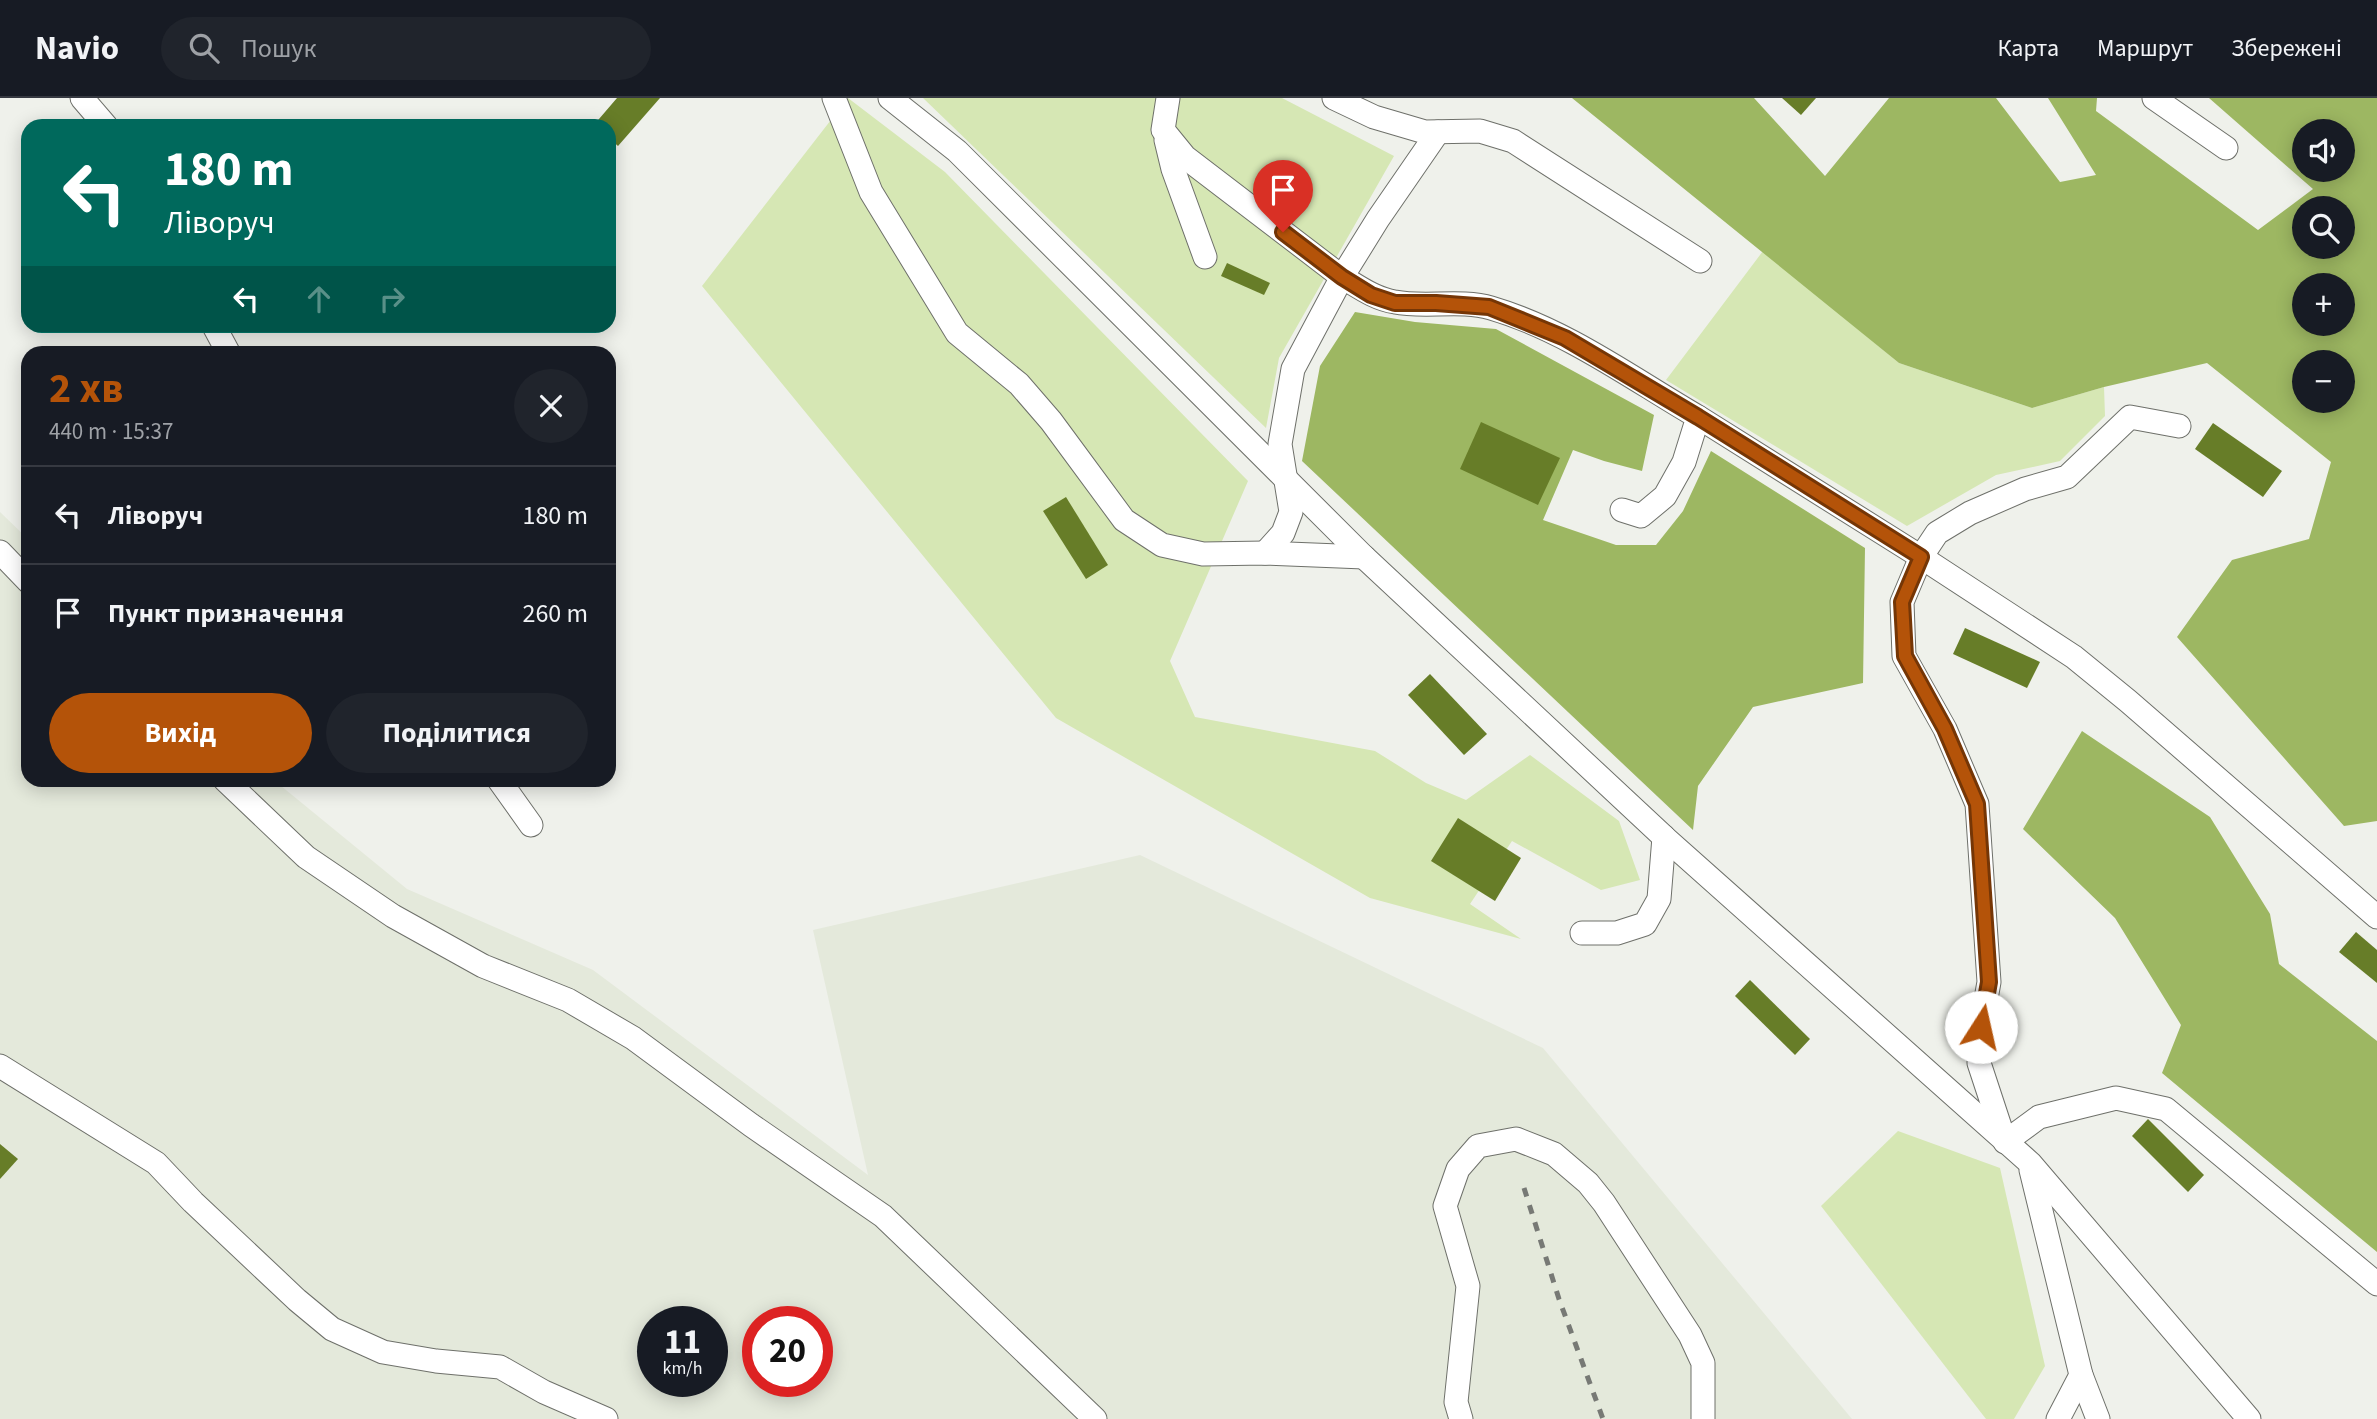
<!DOCTYPE html>
<html lang="uk">
<head>
<meta charset="utf-8">
<style>
	body { margin:0; font-family:"Source Sans 3",sans-serif; background:#20242c; color:#f1f3f6; height:100vh; display:flex; flex-direction:column; font-size:26px; white-space:nowrap }
	* { box-sizing:border-box; margin:0 }
	p { font-size:23px; color:#9ea1a6 }
	.icon { flex:none; width:38px; height:38px; fill:none; stroke:currentColor; stroke-width:2; stroke-linecap:round; stroke-linejoin:round }
	.map { position:relative; flex:1; overflow:hidden }
	.side { position:absolute; left:21px; top:248px; width:595px; height:441px; display:flex; flex-direction:column; background:#171b24; border-radius:21px; box-shadow:0 4px 18px #0003 }
	.side>* { flex:none }
	.banner { position:absolute; left:21px; top:21px; width:595px; height:214px; border-radius:21px; box-shadow:0 4px 18px #0003; background:#00695c; color:#fff; overflow:hidden }
	.controls { position:absolute; left:2292px; top:21px; display:grid; gap:14px }
	.controls a { display:grid; place-items:center; width:63px; height:63px; border-radius:50%; background:#171b24; box-shadow:0 4px 18px #0003; font-size:35px }
	.speed { position:absolute; left:637px; top:1208px; display:flex; gap:14px; font-size:35px; font-weight:700; text-align:center }
	.speed>* { display:grid; place-content:center; width:91px; height:91px; border-radius:50%; background:#171b24; box-shadow:0 4px 18px #0003; line-height:1 }
	.speed small { font-size:18px; font-weight:400 }
	.speed .limit { border:10px solid #d22; background:#fff; color:#111 }
	.pin { position:absolute; display:grid; place-items:center; width:60px; height:60px; color:#fff; margin:-72px -30px; border-radius:50% 50% 50% 0; rotate:-45deg; box-shadow:0 0 7px #0007 }
	.pin .icon { rotate:45deg }
	.me { position:absolute; width:77px; margin:-38px; rotate:10deg; stroke-linejoin:round; filter:drop-shadow(0 0 5px #0008) }
	.turn { display:flex; align-items:center; gap:24px; height:147px; padding:0 28px; font-size:32px }
	.turn .icon { width:91px; height:91px; stroke-width:2.5 }
	.turn b { display:block; font-size:49px; line-height:60px }
	.lanes { display:flex; align-items:center; height:66px; padding:0 28px; background:#0003; justify-content:center; gap:35px; direction:ltr }
	.lanes .off { opacity:.35 }
	.round { display:grid; place-items:center; flex:none; width:74px; height:74px; border-radius:37px; background:#20242c }
	.headline { display:flex; align-items:center; justify-content:space-between; height:119px; padding:0 28px }
	h1 { font-size:42px; font-weight:700; line-height:52px; color:#b45309 }
	.primary-button { display:flex; gap:14px; margin-top:auto; padding:14px 28px }
	.primary-button a { flex:1; height:80px; border-radius:42px; background:#b45309; color:#fff; font-size:28px; font-weight:700; line-height:80px; text-align:center }
	.primary-button a+a { background:#20242c; color:#f1f3f6 }
	ul { padding:0; list-style:none }
	li { display:flex; align-items:center; gap:21px; height:98px; padding:0 28px; border-top:2px solid #363941 }
	li div { flex:1 }
	li b { display:block; font-size:26px }
	li em { font-style:normal }
	header { display:flex; align-items:center; gap:42px; box-sizing:border-box; height:98px; padding:0 35px; background:#171b24; border-bottom:2px solid #363941 }
	header strong { font-size:33px }
	nav { display:flex; gap:38px; margin-inline-start:auto; font-size:24px }
	.search { width:490px; height:63px; background:#20242c; display:flex; align-items:center; gap:18px; box-sizing:border-box; padding:0 24px; border-radius:38px; color:#9ea1a6; font-size:26px }
	.map>svg:first-child { display:block }
	.built { fill:#e4e9db; fill-rule:evenodd }
	.green { fill:#d6e7b4 }
	.forest { fill:#9db762; fill-rule:evenodd }
	.building { fill:#677d28 }
	.lines { fill:none; stroke-linecap:round; stroke-linejoin:round }
	.minor-casing { stroke:#6e706a; stroke-width:25 }
	.minor { stroke:#fff; stroke-width:23 }
	.rail { stroke:#777975; stroke-width:5; stroke-dasharray:9 9; stroke-linecap:butt }
	.route-casing { stroke:#753606; stroke-width:18 }
	.route { stroke:#b45309; stroke-width:12 }
</style>
</head>
<body>
<header>
<strong>Navio</strong>
<div class="search"><svg class="icon" aria-label="search" viewBox="0 0 24 24"><circle cx="10" cy="10" r="6"/><path d="M15 15l6 6"/></svg>Пошук</div>
<nav><a>Карта</a><a>Маршрут</a><a>Збережені</a></nav>
</header>
<div class="map">
<svg width="2377" height="1321" viewBox="0 0 2377 1321">
	<rect width="100%" height="100%" fill="#eff1eb"/>
	<path class="built" d="M0,414l28,27v241l247,1 132,108 186,81 275,205 -55,-245 327,-75 403,193 309,371h-1852zM653,1223h59v60h-59zM758,1223h59v60h-59z"/>
	<g class="green">
		<polygon points="848,0 945,74 1248,383 1170,563 1195,619 1375,653 1426,685 1466,702 1530,657 1619,723 1640,782 1601,792 1512,743 1470,806 1521,841 1370,800 1056,620 702,188"/>
		<polygon points="923,0 1282,0 1394,58 1279,260 1266,330"/>
		<polygon points="1763,153 1899,265 2032,310 2104,289 2105,318 2060,363 1996,377 1907,428 1666,282"/>
		<polygon points="1898,1033 2000,1070 2045,1268 2014,1321 1986,1321 1821,1108"/>
	</g>
	<g class="forest">
		<path d="M1572,0h182l71,78 64,-78h107l64,84 36,-7 -48,-77h49l-1,13 162,119 55,-41 -104,-91h168v723l-33,5 -167,-189 55,-77 77,-21 22,-77 -124,-99 -103,24 -72,21 -133,-45zM2305,33h38v39h-38zM2305,110h38v39h-38zM2305,187h38v39h-38zM2305,264h38v39h-38z"/>
		<polygon points="1355,214 1415,224 1496,231 1654,317 1642,373 1604,363 1573,352 1543,422 1616,447 1656,447 1683,413 1711,353 1865,450 1863,585 1753,609 1698,688 1693,732 1302,363 1320,268"/>
		<polygon points="2082,633 2210,719 2270,816 2279,866 2377,943 2377,1154 2162,975 2181,927 2115,820 2023,731"/>
	</g>
	<g class="building">
		<polygon points="617,0 660,0 618,48 609,40 609,28 593,28"/>
		<polygon points="1782,0 1816,0 1801,17"/>
		<polygon points="1227,165 1270,185 1264,197 1221,178"/>
		<polygon points="1481,324 1560,360 1538,407 1460,371"/>
		<polygon points="2213,325 2282,373 2263,399 2195,351"/>
		<polygon points="1066,399 1108,467 1086,481 1043,413"/>
		<polygon points="1965,530 2040,564 2027,590 1953,556"/>
		<polygon points="1430,576 1487,636 1464,657 1408,597"/>
		<polygon points="1458,720 1521,760 1495,803 1431,763"/>
		<polygon points="2356,834 2377,852 2377,885 2339,854"/>
		<polygon points="1750,882 1810,941 1795,957 1735,898"/>
		<polygon points="2148,1021 2204,1077 2188,1094 2132,1038"/>
		<polygon points="0,1046 18,1061 0,1081"/>
	</g>
	<g class="lines">
		<defs>
			<g id="minor">
				<polyline points="82,0 106,28"/>
				<polyline points="834,0 871,94 957,235 1019,286 1051,323 1124,422 1162,447 1203,456 1265,455 1364,459"/>
				<polyline points="890,0 957,53 1364,459 1664,739 2030,1065 2249,1321"/>
				<polyline points="1168,0 1163,32 1185,59 1342,179 1293,271 1280,346 1291,414 1283,435 1265,455"/>
				<polyline points="1334,0 1374,19 1425,34 1480,33 1513,43 1700,163"/>
				<polyline points="2154,0 2226,50"/>
				<path d="M1438,34l-60,87 -36,58c17,10 33,22 53,25 29,6 66,-3 96,6 75,22 140,70 207,109l-14,45 -19,34 -24,20 -19,-6"/>
				<polyline points="1166,42 1173,71 1205,159"/>
				<polyline points="214,228 229,256"/>
				<polyline points="1698,319 1921,459 2074,559 2128,603 2377,819"/>
				<polyline points="2179,328 2130,319 2067,379 2025,391 1970,415 1937,435 1921,459 1902,504 1904,558 1945,631 1977,706 1989,884 1981,929 1979,965 2005,1044 2039,1019 2116,1000 2166,1011 2377,1186"/>
				<polyline points="0,454 28,483"/>
				<polyline points="225,682 306,759 393,818 483,868 568,902 633,940 751,1027 883,1118 1095,1321"/>
				<polyline points="499,682 531,727"/>
				<polyline points="1582,835 1617,835 1645,826 1659,801 1664,739"/>
				<polyline points="0,968 156,1065 193,1104 297,1202 332,1231 383,1254 436,1263 500,1269 544,1294 606,1321"/>
				<polyline points="2031,1072 2081,1277 2058,1321"/>
				<polyline points="2081,1277 2098,1321"/>
				<polyline points="1461,1321 1456,1304 1468,1188 1445,1108 1458,1071 1478,1048 1516,1041 1554,1056 1588,1085 1604,1105 1690,1237 1703,1265 1703,1321"/>
			</g>
		</defs>
		<use href="#minor" class="minor-casing"/>
		<use href="#minor" class="minor"/>
		<polyline class="rail" points="1524,1090 1559,1201 1603,1321"/>
	</g>
	<g class="lines">
		<defs>
			<polyline id="route" points="1283,134 1342,179 1371,197 1395,205 1436,205 1489,209 1565,240 1698,319 1921,459 1902,504 1905,558 1945,631 1977,706 1989,884 1981,929"/>
		</defs>
		<use href="#route" class="route-casing"/>
		<use href="#route" class="route"/>
	</g>
</svg>
<div class="controls">
<a><svg class="icon" aria-label="sound" viewBox="0 0 24 24"><path d="M4 9h4l5-4v14l-5-4H4zM17 9q2 3 0 6"/></svg></a>
<a><svg class="icon" aria-label="search" viewBox="0 0 24 24"><circle cx="10" cy="10" r="6"/><path d="M15 15l6 6"/></svg></a>
<a>+</a>
<a>−</a>
</div>
<div class="speed"><div>11<small>km/h</small></div><div class="limit">20</div></div>
<div class="pin" style="left:1283px;top:134px;background:#d93025"><svg class="icon" aria-label="arrive" viewBox="0 0 24 24"><path d="M6 21V4h12l-3 4 3 4H6"/></svg></div>
<svg class="me" style="left:1981px;top:929px" viewBox="-20 -20 40 40"><circle r="19" fill="#fff"/><path d="M0-13L10 11 0 6-10 11z" fill="#b45309"/></svg>
<div class="banner">
<div class="turn"><svg class="icon" aria-label="left" viewBox="0 0 24 24"><path d="M17 20v-9H6M10 6l-5 5 5 5"/></svg><div><b>180 m</b>Ліворуч</div></div>
<div class="lanes"><svg class="icon" aria-label="left" viewBox="0 0 24 24"><path d="M17 20v-9H6M10 6l-5 5 5 5"/></svg><svg class="icon off" aria-label="ahead" viewBox="0 0 24 24"><path d="M12 20V5M6 11l6-6 6 6"/></svg><svg class="icon off" aria-label="right" viewBox="0 0 24 24"><path d="M7 20v-9h11M14 6l5 5-5 5"/></svg></div>
</div>
<section class="side">
<div class="headline"><div><h1>2 хв</h1><p>440 m · 15:37</p></div><a class="round"><svg class="icon" aria-label="close" viewBox="0 0 24 24"><path d="M6 6l12 12M18 6L6 18"/></svg></a></div>
<ul>
<li><svg class="icon" aria-label="left" viewBox="0 0 24 24"><path d="M17 20v-9H6M10 6l-5 5 5 5"/></svg><div><b>Ліворуч</b></div><em>180 m</em></li>
<li><svg class="icon" aria-label="arrive" viewBox="0 0 24 24"><path d="M6 21V4h12l-3 4 3 4H6"/></svg><div><b>Пункт призначення</b></div><em>260 m</em></li>
</ul>
<div class="primary-button"><a>Вихід</a><a>Поділитися</a></div>
</section>
</div>
</body>
</html>
